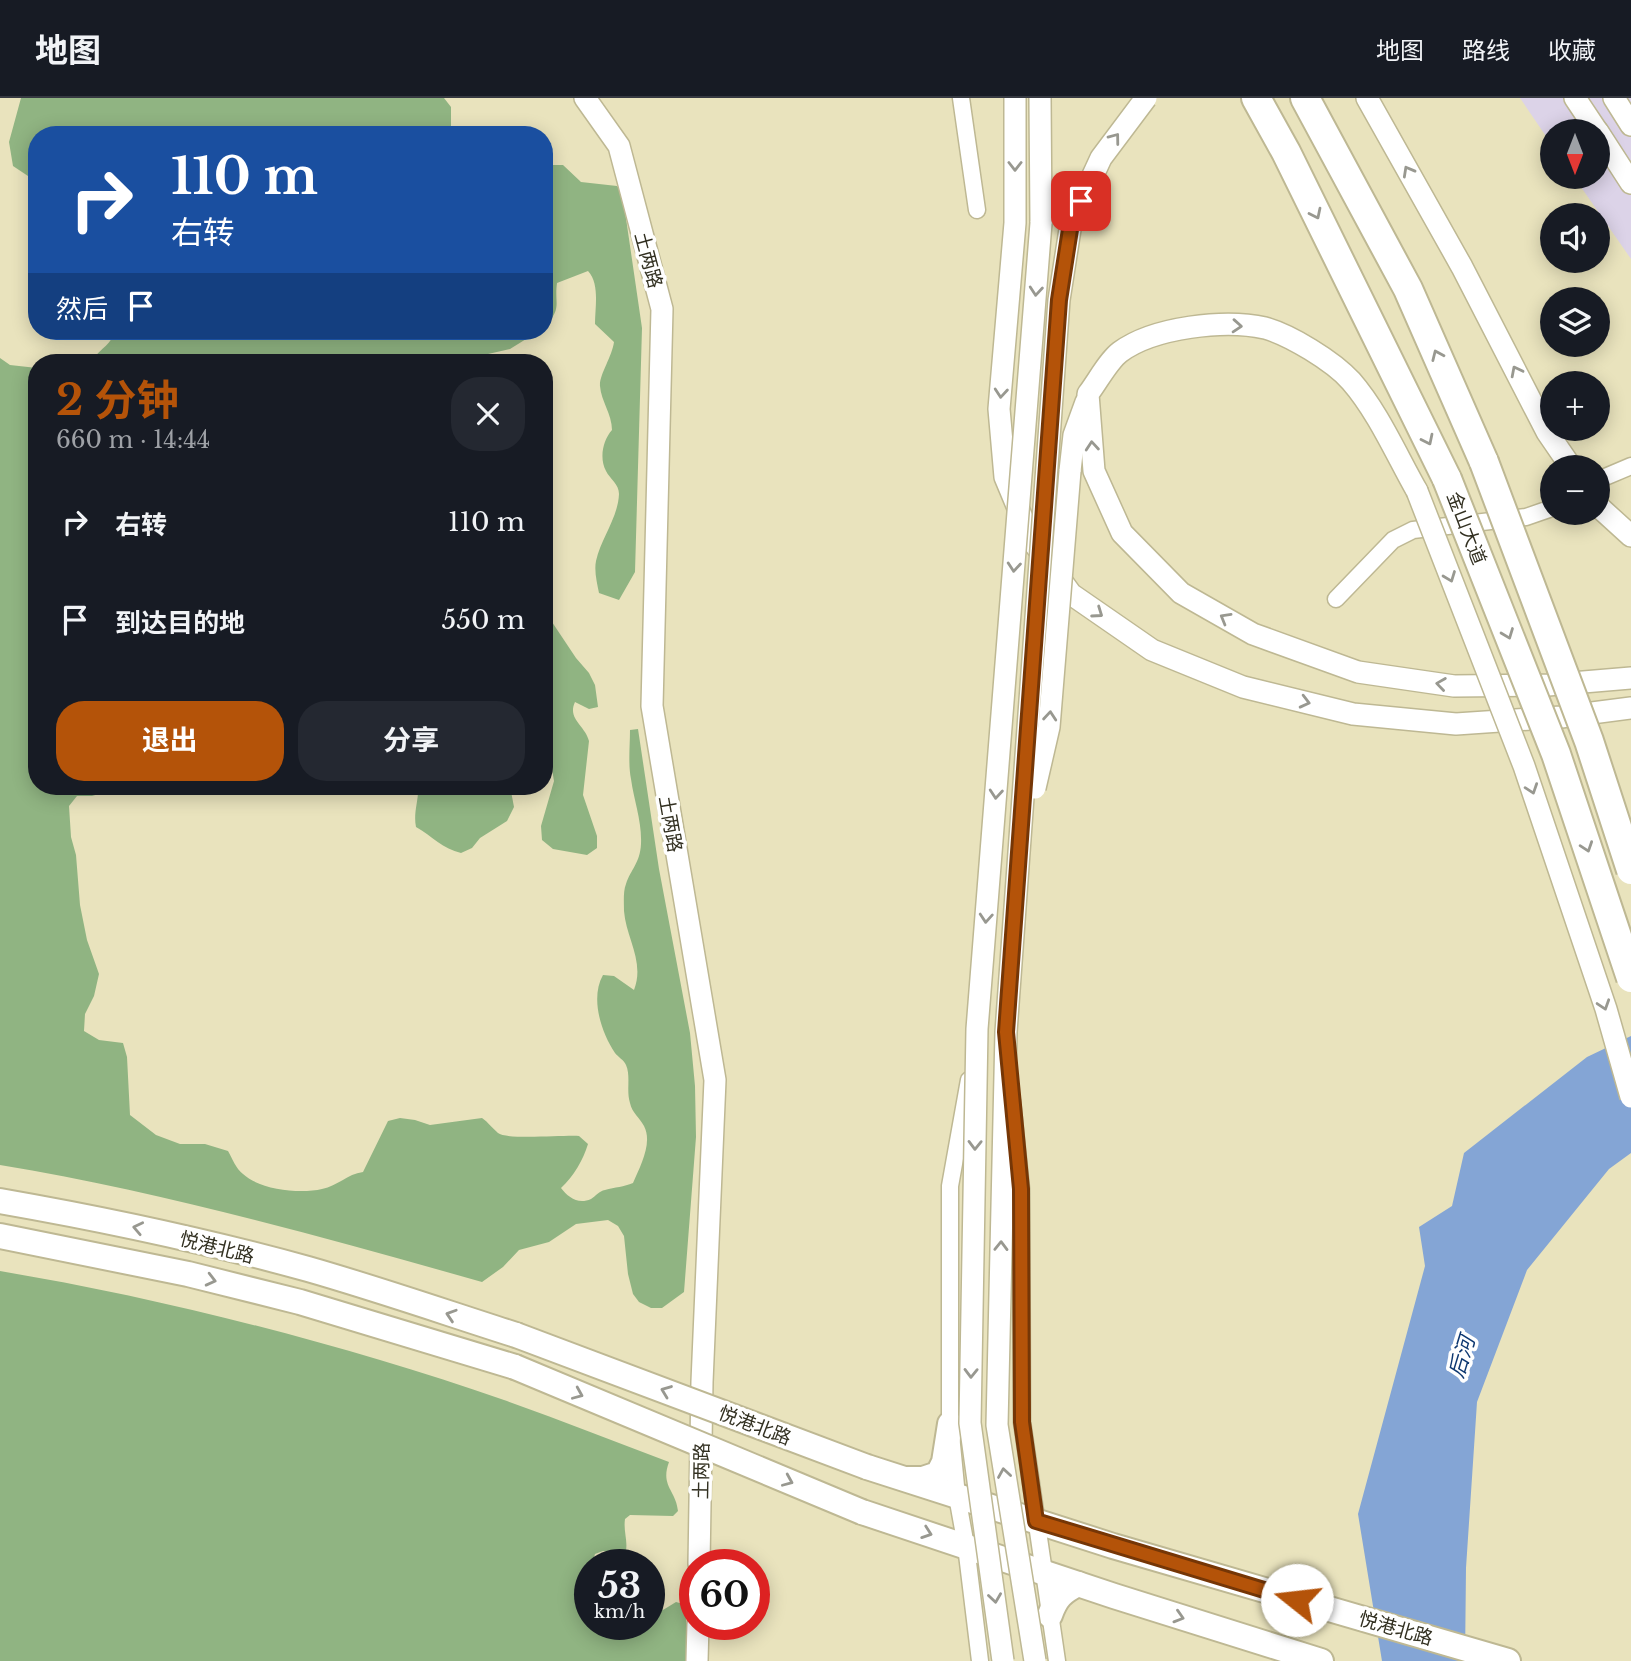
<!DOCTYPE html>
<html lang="zh">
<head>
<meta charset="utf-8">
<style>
	body { margin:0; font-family:"Libre Baskerville","Noto Sans SC",serif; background:#242831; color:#f1f3f6; height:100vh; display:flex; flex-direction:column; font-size:26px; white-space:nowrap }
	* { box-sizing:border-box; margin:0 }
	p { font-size:23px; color:#9ea1a6 }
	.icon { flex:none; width:38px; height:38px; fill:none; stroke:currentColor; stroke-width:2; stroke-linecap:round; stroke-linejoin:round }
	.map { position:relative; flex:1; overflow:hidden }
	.details { position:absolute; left:28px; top:256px; width:525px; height:441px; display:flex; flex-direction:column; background:#171b24; border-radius:28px; box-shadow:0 4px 18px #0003 }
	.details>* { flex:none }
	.guide { position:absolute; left:28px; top:28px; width:525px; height:214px; border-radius:28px; box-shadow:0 4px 18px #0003; background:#1a4fa0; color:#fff; overflow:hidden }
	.needle { width:46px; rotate:180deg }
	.tools { position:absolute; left:1540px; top:21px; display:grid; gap:14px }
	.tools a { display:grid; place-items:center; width:70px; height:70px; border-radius:50%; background:#171b24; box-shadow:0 4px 18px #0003; font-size:35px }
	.speed { position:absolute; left:574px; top:1451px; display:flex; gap:14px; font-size:35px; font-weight:700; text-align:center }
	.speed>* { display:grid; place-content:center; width:91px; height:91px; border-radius:50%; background:#171b24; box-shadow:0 4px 18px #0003; line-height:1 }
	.speed small { font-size:18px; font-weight:400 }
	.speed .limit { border:10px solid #d22; background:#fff; color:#111 }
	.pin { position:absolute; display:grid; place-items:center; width:60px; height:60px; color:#fff; margin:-30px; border-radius:14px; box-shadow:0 4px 10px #0006 }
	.me { position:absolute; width:77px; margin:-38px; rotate:286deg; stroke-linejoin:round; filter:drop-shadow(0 0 5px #0008) }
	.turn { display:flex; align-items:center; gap:24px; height:147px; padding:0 28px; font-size:32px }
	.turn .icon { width:91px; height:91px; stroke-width:2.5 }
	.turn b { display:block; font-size:49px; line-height:60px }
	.then { display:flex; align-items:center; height:66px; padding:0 28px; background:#0003; gap:14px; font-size:26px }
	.round { display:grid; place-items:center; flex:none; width:74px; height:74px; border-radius:28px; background:#242831 }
	.head { display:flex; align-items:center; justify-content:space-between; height:119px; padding:0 28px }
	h1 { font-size:42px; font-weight:700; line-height:52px; color:#b45309 }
	.primary-button { display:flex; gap:14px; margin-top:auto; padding:14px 28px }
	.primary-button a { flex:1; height:80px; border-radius:28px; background:#b45309; color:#fff; font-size:28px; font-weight:700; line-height:80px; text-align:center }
	.primary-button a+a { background:#242831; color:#f1f3f6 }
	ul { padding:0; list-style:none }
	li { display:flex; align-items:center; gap:21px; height:98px; padding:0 28px }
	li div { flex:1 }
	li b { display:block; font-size:26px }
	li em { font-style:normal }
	header { display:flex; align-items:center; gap:42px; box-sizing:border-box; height:98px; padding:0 35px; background:#171b24; border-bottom:2px solid #363941 }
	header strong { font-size:33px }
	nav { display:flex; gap:38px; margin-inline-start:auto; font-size:24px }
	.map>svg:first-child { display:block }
	.commercial { fill:#dcd3e8 }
	.forest { fill:#90b482 }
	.water { fill:#84a5d5 }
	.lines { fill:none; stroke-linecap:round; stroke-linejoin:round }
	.street-casing { stroke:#beb893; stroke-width:19 }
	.secondary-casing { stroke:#beb893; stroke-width:24 }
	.primary-casing { stroke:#beb893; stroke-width:28 }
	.highway-casing { stroke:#beb893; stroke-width:32 }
	.street { stroke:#fff; stroke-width:16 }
	.secondary { stroke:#fff; stroke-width:21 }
	.primary { stroke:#fff; stroke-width:24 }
	.highway { stroke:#fff; stroke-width:28 }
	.secondary-bridge-casing { stroke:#beb893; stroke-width:24; stroke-linecap:butt }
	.primary-bridge-casing { stroke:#beb893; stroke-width:28; stroke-linecap:butt }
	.highway-bridge-casing { stroke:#beb893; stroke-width:32; stroke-linecap:butt }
	.secondary-bridge { stroke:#fff; stroke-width:21 }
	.primary-bridge { stroke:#fff; stroke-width:24 }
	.highway-bridge { stroke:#fff; stroke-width:28 }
	.oneway { stroke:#989890 }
	.route-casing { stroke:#753606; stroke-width:18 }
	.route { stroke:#b45309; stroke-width:12 }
	.labels { text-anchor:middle; stroke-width:7; stroke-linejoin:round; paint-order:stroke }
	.street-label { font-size:19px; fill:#323021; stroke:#fff }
	.water-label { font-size:21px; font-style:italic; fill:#0e3871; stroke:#fff }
</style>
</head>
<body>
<header>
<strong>地图</strong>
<nav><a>地图</a><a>路线</a><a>收藏</a></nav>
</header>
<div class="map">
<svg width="1631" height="1563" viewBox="0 0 1631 1563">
	<rect width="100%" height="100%" fill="#e9e3bd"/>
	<polygon class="commercial" points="1520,0 1631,0 1631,161 1574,79 1598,79 1598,33 1552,33 1552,47"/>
	<g class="forest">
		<polygon points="21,0 444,0 451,9 451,37 37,37 37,84 13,68 9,44"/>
		<path d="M551,67h12l18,17 36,4 5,5 20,137 -7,244 -16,28 -20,-7c-2,-10 -5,-22 -3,-32 5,-23 22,-43 23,-67 0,-10 -9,-15 -13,-23 -7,-13 -3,-31 6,-41 0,-16 -11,-29 -12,-44 -1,-11 12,-29 14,-44l-19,-18c0,-17 5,-40 -7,-53l-31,12c-3,22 6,25 -13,44v-153z"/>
		<path d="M115,233h424l-29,18 -57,13h-361c6,-13 19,-16 23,-31z"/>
		<path d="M0,260l10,7 27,3v418h72v5l-17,5h-15l-8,10 2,31 5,18 4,50 7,35 12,34 -5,22 -9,18 -1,17 15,9 24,3 4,14 3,58 26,20 24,9h25l23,7c4,7 8,18 15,23 17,16 57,20 79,15 16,-3 25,-15 41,-17l25,-51 12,-3 15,2 15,5 52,-7c6,4 10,10 16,15 8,7 65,2 81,3l9,8c-5,16 -14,32 -27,44 7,9 17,17 30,11 5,-3 8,-8 14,-9 10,-3 19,-3 28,-7 7,-16 20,-40 11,-57 -4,-8 -12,-13 -14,-23 -4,-12 1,-27 -4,-38 -2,-5 -8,-8 -11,-12 -14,-21 -25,-55 -12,-78l11,1 20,14c11,-28 -8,-52 -10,-79 0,-8 -1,-20 2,-27 5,-15 14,-21 15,-40 1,-23 -7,-43 -10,-65 -3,-15 -1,-33 -1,-49l8,-1 21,140 31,164 5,53 1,51 -12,155 -22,16h-11l-12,-6 -6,-8 -5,-20 -4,-38 -6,-10 -10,-6 -32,4 -27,18 -30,8 -16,17 -21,15c-159,-45 -319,-90 -482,-117z"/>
		<path d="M544,498l8,26 24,36 13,15 6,12 3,22 -9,2 -14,-7c-8,17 10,23 14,39l-6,54 14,41v12l-10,7 -34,-6 -11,-9 -1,-14 13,-45 -10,-60z"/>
		<path d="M418,688h92l4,21 -7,14 -27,17 -8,10 -11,5c-18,-4 -29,-17 -45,-26 -3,-15 3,-26 2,-41z"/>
		<path d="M0,1173c171,29 341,73 504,129 56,20 110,41 165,62 -9,24 7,28 9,49l-5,5 -43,-1 -5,4c-2,13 4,23 0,36l-22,-4 -8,3 -3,10h-2v60h59v-28l14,14 13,-8 7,2 3,10v47h-686z"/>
	</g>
	<polygon class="water" points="1631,938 1631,1055 1609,1071 1527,1172 1477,1304 1466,1470 1465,1563 1382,1563 1358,1416 1425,1168 1419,1129 1452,1108 1464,1055 1587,959"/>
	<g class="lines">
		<defs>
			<g id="street">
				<polyline points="961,0 977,112"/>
				<polyline points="1598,382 1631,368"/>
				<polyline points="1336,501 1393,442 1413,432 1526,419 1552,410"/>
				<polyline points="969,982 950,1088 950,1326 957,1398 966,1448 980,1563"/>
				<polyline points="1012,1003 1021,1091 1022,1324 1057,1563"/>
			</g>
			<g id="secondary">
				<polyline points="585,0 619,48 662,211 652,608 715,982 702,1284 699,1466"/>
				<polyline points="1015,0 1015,125 999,311 1005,379 1031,441 1071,496 1152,552 1243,589 1353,616 1456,626 1561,619 1631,610"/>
				<polyline points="1040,0 1041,125"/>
				<polyline points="1367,0 1462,169 1547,334 1571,369"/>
				<polyline points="1575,0 1597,33"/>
				<polyline points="1614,0 1631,27"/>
				<polyline points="1598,34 1631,85"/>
				<polyline points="1070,373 1074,337 1086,304"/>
				<path d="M1417,393c-21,-37 -39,-79 -66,-110 -18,-20 -61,-46 -86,-53 -40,-9 -111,-1 -145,24 -12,9 -22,29 -32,42l6,77 28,62 59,60 72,41 105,38 96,14 94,-1 83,-7"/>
				<polyline points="1598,408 1631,438"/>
				<polyline points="697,1563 698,1526"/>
			</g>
			<g id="primary">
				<path d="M0,1103c103,18 207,40 308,68 70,20 139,44 208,66"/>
				<polyline points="0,1138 188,1176 300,1204 515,1269"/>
				<polyline points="867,1369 1113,1448 1508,1563"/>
				<polyline points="908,1381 923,1381 938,1376 944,1364 950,1326"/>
				<polyline points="862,1414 1114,1498 1321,1563"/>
				<path d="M1050,1517c6,-17 12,-23 28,-31"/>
			</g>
			<g id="highway">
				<polyline points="1256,0 1286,54 1447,381"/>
				<polyline points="1305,0 1408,191 1484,364"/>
			</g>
		</defs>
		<use href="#street" class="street-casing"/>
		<use href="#secondary" class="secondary-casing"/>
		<use href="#primary" class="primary-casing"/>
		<use href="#highway" class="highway-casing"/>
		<use href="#street" class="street"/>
		<use href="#secondary" class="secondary"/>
		<use href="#primary" class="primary"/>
		<use href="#highway" class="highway"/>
		<defs>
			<g id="secondary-bridge">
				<polyline points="1417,393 1524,668 1606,911 1631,999"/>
				<polyline points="1035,690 1049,629 1070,373"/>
				<polyline points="1003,1563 970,1325 977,931 1041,125"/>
				<polyline points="1035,1563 997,1327 1006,934 1059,202 1071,125 1101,60 1146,0"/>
			</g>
			<g id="primary-bridge">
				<polyline points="516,1237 867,1369"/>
				<polyline points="515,1269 862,1414"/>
			</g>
			<g id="highway-bridge">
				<polyline points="1484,364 1589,643 1631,772"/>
				<polyline points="1447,381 1556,656 1631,880"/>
			</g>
		</defs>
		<use href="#secondary-bridge" class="secondary-bridge-casing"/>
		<use href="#primary-bridge" class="primary-bridge-casing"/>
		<use href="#highway-bridge" class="highway-bridge-casing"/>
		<use href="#secondary-bridge" class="secondary-bridge"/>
		<use href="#primary-bridge" class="primary-bridge"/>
		<use href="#highway-bridge" class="highway-bridge"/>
	</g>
	<defs><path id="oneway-chevron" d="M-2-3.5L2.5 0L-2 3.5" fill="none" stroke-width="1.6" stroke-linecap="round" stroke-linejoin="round" transform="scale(1.75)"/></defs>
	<g class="oneway">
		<use href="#oneway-chevron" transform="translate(1115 40) rotate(-53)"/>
		<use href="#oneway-chevron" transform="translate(1015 68) rotate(90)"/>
		<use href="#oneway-chevron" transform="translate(1408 73) rotate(-119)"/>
		<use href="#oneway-chevron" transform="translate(1316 116) rotate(64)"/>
		<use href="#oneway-chevron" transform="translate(1036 193) rotate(95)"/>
		<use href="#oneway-chevron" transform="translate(1237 228) rotate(4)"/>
		<use href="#oneway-chevron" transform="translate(1437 257) rotate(-114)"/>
		<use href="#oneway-chevron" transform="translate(1516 273) rotate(-117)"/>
		<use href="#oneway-chevron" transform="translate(1001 295) rotate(95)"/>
		<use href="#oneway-chevron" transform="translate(1428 342) rotate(64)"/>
		<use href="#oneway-chevron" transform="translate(1092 348) rotate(-95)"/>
		<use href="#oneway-chevron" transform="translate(1014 469) rotate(95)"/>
		<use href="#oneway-chevron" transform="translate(1450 479) rotate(69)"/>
		<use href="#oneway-chevron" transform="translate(1098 515) rotate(35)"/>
		<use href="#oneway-chevron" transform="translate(1225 520) rotate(-150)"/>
		<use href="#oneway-chevron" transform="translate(1508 536) rotate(69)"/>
		<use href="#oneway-chevron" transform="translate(1441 586) rotate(-172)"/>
		<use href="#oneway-chevron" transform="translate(1305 604) rotate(14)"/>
		<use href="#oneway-chevron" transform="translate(1050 618) rotate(-85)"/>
		<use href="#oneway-chevron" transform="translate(1532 691) rotate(71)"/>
		<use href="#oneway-chevron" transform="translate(996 696) rotate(95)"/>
		<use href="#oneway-chevron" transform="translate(1587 749) rotate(71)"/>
		<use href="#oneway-chevron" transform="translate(986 820) rotate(94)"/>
		<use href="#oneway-chevron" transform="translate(1604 907) rotate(72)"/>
		<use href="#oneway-chevron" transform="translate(975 1047) rotate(91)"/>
		<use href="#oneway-chevron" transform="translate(138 1130) rotate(-168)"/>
		<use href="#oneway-chevron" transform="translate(1001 1148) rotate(-89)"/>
		<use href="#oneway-chevron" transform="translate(211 1182) rotate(14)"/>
		<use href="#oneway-chevron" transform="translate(451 1217) rotate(-162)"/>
		<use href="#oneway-chevron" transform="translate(971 1275) rotate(91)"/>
		<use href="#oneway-chevron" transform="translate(666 1293) rotate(-159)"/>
		<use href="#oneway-chevron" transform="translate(578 1296) rotate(23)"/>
		<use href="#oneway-chevron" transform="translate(1004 1375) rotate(-99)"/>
		<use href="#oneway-chevron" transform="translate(788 1383) rotate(23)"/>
		<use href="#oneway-chevron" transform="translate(927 1435) rotate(19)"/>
		<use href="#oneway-chevron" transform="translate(995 1500) rotate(82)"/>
		<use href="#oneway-chevron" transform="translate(1179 1519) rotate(17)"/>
	</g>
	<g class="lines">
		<defs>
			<polyline id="route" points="1081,103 1071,125 1059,202 1006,934 1021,1091 1022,1324 1036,1423 1297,1502"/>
		</defs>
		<use href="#route" class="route-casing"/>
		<use href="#route" class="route"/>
	</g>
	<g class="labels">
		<g class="street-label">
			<text transform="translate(649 162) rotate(75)" y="7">土两路</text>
			<text transform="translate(1467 430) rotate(69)" y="7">金山大道</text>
			<text transform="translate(671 726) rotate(80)" y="7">土两路</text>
			<text transform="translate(217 1149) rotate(14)" y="7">悦港北路</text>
			<text transform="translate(755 1327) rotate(21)" y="7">悦港北路</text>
			<text transform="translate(701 1373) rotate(-89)" y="7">土两路</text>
			<text transform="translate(1396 1530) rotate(16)" y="7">悦港北路</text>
		</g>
		<g class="water-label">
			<text transform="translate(1462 1259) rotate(-73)" y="7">后河</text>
		</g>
	</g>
</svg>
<div class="tools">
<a><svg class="needle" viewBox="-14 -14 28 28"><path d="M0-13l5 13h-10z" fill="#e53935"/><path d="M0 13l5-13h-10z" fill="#9ea1a6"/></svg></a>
<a><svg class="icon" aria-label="sound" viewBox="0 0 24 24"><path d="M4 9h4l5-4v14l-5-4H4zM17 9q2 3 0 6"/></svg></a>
<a><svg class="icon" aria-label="layers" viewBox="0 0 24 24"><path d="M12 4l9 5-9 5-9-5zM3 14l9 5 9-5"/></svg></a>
<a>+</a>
<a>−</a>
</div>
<div class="speed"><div>53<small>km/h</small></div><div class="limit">60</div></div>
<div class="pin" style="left:1081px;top:103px;background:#d93025"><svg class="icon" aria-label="arrive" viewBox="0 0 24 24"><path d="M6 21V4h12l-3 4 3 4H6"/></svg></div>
<svg class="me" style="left:1297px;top:1502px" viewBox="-20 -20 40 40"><circle r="19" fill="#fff"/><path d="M0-13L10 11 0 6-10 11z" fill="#b45309"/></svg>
<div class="guide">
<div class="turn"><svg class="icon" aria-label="right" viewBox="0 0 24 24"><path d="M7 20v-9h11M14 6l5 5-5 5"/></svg><div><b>110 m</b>右转</div></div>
<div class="then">然后<svg class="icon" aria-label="arrive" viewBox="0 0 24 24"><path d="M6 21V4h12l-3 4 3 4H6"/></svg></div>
</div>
<section class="details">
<div class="head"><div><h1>2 分钟</h1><p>660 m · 14:44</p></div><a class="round"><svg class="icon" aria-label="close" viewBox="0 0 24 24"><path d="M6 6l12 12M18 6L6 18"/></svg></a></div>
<ul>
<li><svg class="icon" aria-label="right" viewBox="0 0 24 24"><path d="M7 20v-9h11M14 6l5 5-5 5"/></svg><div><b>右转</b></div><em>110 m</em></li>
<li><svg class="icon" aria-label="arrive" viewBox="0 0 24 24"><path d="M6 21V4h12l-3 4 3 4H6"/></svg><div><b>到达目的地</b></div><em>550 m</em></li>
</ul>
<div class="primary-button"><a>退出</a><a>分享</a></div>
</section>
</div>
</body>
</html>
